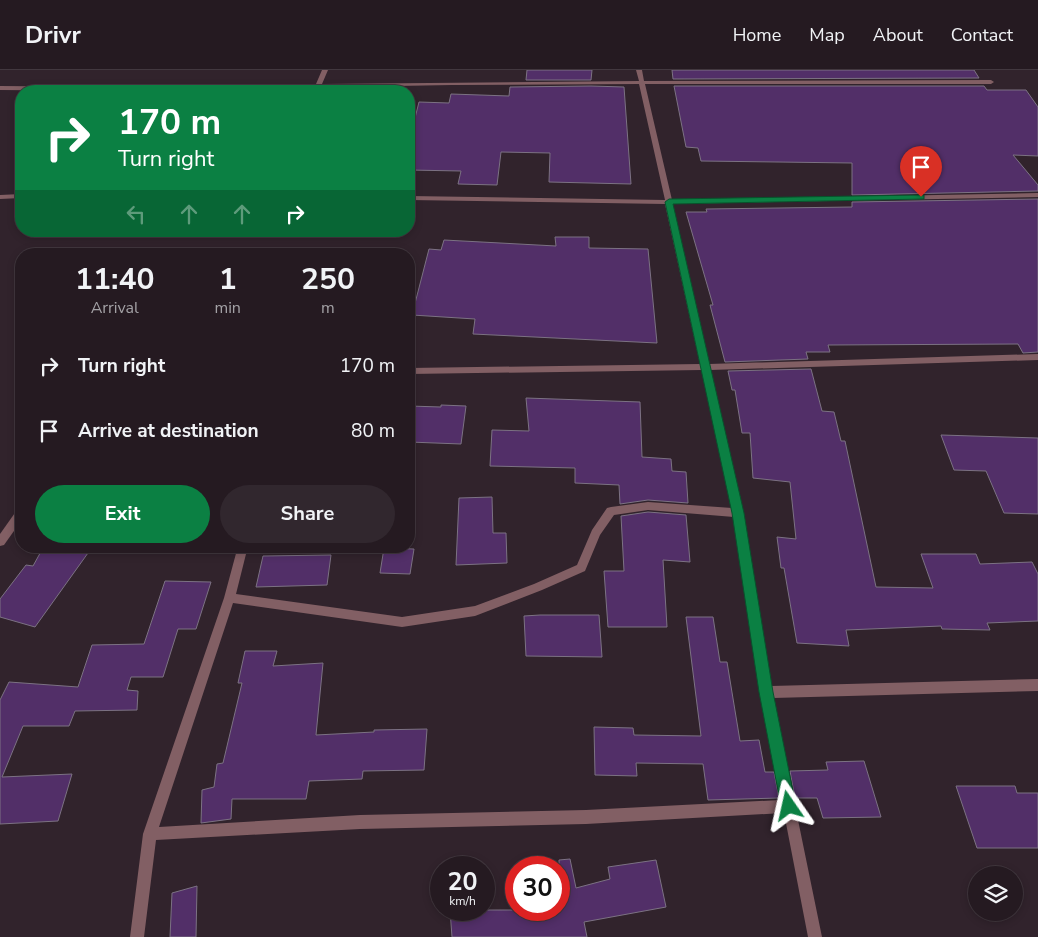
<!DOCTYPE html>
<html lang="en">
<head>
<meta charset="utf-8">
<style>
	body { margin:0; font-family:"Nunito Sans",sans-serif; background:#31272e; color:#f1f3f6; height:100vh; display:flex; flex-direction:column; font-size:19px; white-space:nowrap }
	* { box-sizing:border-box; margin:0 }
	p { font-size:16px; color:#a3a1a5 }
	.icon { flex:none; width:28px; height:28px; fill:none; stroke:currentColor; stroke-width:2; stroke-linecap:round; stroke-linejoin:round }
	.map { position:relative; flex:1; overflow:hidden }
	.drawer { position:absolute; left:15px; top:178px; width:400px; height:305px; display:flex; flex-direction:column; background:#251a21; border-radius:20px; box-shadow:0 2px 8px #0003,0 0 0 1px #42383f }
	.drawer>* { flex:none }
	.guide { position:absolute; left:15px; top:15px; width:400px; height:152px; border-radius:20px; box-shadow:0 2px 8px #0003,0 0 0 1px #42383f; background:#0b8043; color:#fff; overflow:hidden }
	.controls { position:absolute; left:968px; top:796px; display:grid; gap:10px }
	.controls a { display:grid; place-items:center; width:55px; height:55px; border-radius:50%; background:#251a21; box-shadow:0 2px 8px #0003,0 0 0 1px #42383f; font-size:25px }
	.speed { position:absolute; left:430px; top:786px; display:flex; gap:10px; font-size:25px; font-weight:700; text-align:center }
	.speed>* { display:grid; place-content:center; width:65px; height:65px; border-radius:50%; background:#251a21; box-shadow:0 2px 8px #0003,0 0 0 1px #42383f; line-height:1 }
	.speed small { font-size:12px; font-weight:400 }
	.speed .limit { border:8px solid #d22; background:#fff; color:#111 }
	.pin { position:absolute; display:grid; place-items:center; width:42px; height:42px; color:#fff; margin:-51px -21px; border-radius:50% 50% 50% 0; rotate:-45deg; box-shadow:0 0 5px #0007 }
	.pin .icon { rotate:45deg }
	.me { position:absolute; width:55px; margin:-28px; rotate:349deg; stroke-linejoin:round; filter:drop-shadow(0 0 4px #0008) }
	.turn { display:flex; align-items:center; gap:18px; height:105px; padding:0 20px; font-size:22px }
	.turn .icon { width:65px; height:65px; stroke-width:2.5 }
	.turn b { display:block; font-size:35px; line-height:42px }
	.lanes { display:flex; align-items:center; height:48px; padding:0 20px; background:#0003; justify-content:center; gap:25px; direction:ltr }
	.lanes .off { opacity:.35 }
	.eta { display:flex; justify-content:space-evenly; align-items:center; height:85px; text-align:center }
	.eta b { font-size:30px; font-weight:700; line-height:35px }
	.action { display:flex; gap:10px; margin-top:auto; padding:10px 20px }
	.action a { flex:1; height:58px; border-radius:30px; background:#0b8043; color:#fff; font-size:20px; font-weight:700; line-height:58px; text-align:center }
	.action a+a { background:#31272e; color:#f1f3f6 }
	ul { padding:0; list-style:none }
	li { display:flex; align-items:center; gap:15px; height:65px; padding:0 20px }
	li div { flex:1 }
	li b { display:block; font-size:19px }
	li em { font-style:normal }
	header { display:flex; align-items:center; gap:30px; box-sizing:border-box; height:70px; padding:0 25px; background:#251a21; border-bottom:1px solid #42383f }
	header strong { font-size:24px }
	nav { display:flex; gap:28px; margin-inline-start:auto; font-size:18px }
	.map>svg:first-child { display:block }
	.building { fill:#522f68; stroke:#7c7283 }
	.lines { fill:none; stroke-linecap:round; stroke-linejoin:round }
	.minor { fill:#825f64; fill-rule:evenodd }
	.route { fill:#0b8043; stroke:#07532c }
</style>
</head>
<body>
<header>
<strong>Drivr</strong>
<nav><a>Home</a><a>Map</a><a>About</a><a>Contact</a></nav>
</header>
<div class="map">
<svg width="1038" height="867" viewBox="0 0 1038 867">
	<rect width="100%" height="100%" fill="#31232c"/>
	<g class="building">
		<polygon points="527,0 592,0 591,10 526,10"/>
		<polygon points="672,0 974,0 979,8 673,9"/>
		<polygon points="591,16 624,17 631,114 549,112 550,83 501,82 497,115 458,114 461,101 409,100 409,72 419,32 449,33 451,24 509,26 510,17"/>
		<polygon points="674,16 984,16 987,20 1026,20 1038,37 1038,86 1013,85 1038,115 1038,121 852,125 852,93 701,91 698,78 686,77"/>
		<polygon points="1038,129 1038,282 1023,283 1018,274 828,275 830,282 806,282 808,289 725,292 710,235 713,235 686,142 707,142 706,139 852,137 852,132"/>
		<polygon points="555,167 589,167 589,178 648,179 657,273 473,264 475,249 412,245 429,179 441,180 444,170 556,176"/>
		<polygon points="811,299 822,341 834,342 841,371 845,371 876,517 933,518 921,484 976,484 980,494 1032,492 1038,504 1038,551 987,553 990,560 942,559 941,556 846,560 849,576 797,573 784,498 781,498 777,467 796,469 790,412 753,408 750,363 742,363 735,320 732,320 728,301"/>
		<polygon points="526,328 640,332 642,387 671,389 672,401 686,402 688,433 648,430 620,434 619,415 575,413 575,398 490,396 492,360 529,361"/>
		<polygon points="441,335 466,336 461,374 409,372 409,336 441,337"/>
		<polygon points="941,365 1038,368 1038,444 1004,443 986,401 954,400"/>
		<polygon points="492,427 493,463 506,463 507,493 456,495 459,428"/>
		<polygon points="648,442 686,445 690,492 663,490 667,557 608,557 604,501 624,501 621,446"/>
		<polygon points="44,476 93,476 35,557 0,547 0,529 26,495 33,496"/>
		<polygon points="384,478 414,479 410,504 380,503"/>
		<polygon points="331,485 327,515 256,517 263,486"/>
		<polygon points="165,511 211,512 196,559 178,559 163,607 131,607 127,620 138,621 137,640 75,641 69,656 23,656 2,707 72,704 58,751 0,754 0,630 9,612 78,617 92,575 144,574"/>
		<polygon points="540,545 599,545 602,587 526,586 524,546"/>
		<polygon points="686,547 713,547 720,592 727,592 740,671 759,670 765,702 774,702 779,728 708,730 703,694 636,693 637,706 595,705 594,657 633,658 634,665 701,666"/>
		<polygon points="245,581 277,581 273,596 323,593 316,665 374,662 374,660 427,659 424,700 363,701 362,709 309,711 306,729 232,729 231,749 201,753 202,720 214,717 217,694 223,693 242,613 238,613"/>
		<polygon points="864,691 881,747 823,748 817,728 795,728 790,701 828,700 826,692"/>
		<polygon points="956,716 1015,716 1017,723 1038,723 1038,778 977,778"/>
		<polygon points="570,789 576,818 610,809 608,797 656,790 666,837 584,852 587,867 452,867 450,840 559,840 559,790"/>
		<polygon points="197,816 196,867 170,867 172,823"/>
	</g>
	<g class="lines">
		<g class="minor">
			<path d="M322,0h6l-6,14 317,-3 -3,-11h6l2,11 347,-1 3,2 -3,2h-346l27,116 366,-7v4l-366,7 37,160 329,-10v6l-328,10 33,143 28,173 267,-7v12l-265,7 49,239h-14l-24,-124 -198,11 -226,5 -204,11 -12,97h-14l13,-103 81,-236 14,-52h10l-12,48 166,23 73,-11 59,-22 43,-19 15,-35 15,-22 4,-1 37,-5 84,6 -30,-138 -293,4v-6l291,-4 -35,-160 -256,-4v-4l256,4 -26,-116 -187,1 -334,6 -118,-1v-4l118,1 198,-3zM648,440l86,7 26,175 21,108 -195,10 -226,5 -201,12 74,-224 169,24 73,-11 67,-26 43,-19 15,-36 14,-20z"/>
			<polygon points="21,124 21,128 0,129 0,125"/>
			<polygon points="21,439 21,451 4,475 0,476 0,464 17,440"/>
		</g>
	</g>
	<polygon class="route" points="921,125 924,125 924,129 673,134 744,443 773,622 796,736 794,741 789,744 784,741 781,736 759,622 732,443 665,132 669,129"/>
</svg>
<div class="controls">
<a><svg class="icon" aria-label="layers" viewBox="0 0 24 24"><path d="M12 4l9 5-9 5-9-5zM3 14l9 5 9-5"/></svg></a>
</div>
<div class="speed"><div>20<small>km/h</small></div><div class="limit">30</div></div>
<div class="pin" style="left:921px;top:127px;background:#d93025"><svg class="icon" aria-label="arrive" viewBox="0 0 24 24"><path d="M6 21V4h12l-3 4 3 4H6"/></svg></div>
<svg class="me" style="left:789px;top:736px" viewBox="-20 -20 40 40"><path d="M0-17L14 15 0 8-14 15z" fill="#0b8043" stroke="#fff" stroke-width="4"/></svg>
<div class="guide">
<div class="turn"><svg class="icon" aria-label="right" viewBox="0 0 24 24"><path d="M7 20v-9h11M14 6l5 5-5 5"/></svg><div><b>170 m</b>Turn right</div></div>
<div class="lanes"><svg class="icon off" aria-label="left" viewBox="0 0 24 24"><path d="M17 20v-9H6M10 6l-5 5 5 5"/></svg><svg class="icon off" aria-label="ahead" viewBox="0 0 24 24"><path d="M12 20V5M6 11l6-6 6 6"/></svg><svg class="icon off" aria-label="ahead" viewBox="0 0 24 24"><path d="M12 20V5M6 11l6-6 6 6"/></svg><svg class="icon" aria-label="right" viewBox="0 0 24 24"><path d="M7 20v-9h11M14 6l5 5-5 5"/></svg></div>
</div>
<section class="drawer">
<div class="eta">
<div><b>11:40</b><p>Arrival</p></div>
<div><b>1</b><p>min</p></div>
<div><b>250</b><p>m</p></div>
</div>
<ul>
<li><svg class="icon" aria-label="right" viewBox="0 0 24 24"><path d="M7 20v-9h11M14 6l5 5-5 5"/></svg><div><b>Turn right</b></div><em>170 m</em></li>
<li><svg class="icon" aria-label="arrive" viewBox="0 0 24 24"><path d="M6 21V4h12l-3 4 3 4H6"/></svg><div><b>Arrive at destination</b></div><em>80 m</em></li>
</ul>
<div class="action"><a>Exit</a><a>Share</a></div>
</section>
</div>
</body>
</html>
